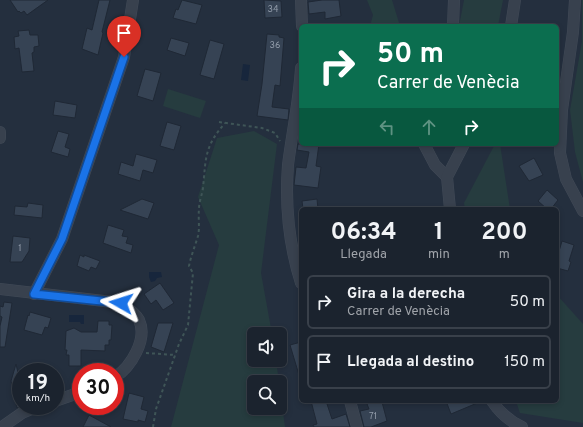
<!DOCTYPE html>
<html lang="es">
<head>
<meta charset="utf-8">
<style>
	body { margin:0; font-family:Overpass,sans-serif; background:#242b36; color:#f1f3f6; height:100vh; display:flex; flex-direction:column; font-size:15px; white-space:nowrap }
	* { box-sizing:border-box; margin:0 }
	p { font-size:13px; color:#a0a4aa }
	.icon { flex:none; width:22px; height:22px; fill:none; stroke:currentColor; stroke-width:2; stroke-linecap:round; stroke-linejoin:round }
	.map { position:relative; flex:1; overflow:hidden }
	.side { position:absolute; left:299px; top:207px; width:260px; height:196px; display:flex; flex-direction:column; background:#1b232e; border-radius:6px; box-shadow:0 2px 6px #0003,0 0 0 1px #39404a }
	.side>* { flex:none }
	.hud { position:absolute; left:299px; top:24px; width:260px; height:122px; border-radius:6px; box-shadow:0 2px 6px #0003,0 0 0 1px #39404a; background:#0b6e4f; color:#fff; overflow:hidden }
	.buttons { position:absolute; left:247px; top:327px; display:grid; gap:8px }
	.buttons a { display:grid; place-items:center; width:40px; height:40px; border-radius:6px; background:#1b232e; box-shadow:0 2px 6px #0003,0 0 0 1px #39404a; font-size:20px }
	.speed { position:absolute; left:12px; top:363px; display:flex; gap:8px; font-size:20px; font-weight:700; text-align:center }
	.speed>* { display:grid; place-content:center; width:52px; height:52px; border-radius:50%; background:#1b232e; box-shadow:0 2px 6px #0003,0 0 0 1px #39404a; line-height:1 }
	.speed small { font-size:10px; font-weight:400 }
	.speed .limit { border:6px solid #d22; background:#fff; color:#111 }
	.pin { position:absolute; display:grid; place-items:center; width:34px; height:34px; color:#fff; margin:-41px -17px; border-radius:50% 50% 50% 0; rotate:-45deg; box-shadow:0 0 4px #0007 }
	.pin .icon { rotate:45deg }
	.me { position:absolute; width:44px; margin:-22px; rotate:276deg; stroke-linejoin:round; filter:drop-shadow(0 0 3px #0008) }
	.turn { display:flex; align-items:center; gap:14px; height:84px; padding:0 12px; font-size:18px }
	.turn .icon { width:52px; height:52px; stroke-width:2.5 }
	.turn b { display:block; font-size:28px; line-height:34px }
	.lanes { display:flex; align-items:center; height:38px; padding:0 12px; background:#0003; justify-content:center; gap:20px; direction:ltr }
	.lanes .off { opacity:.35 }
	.eta { display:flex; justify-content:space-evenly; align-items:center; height:68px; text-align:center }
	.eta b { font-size:24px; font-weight:700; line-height:28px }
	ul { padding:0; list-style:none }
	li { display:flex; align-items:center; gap:12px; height:54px; margin:0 8px 6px; padding:0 4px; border:2px solid #39404a; border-radius:6px }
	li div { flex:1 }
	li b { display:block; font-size:15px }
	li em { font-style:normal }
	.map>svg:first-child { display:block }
	.green { fill:#263c3f }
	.water { fill:#17263c }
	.building { fill:#364354; stroke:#1f2835 }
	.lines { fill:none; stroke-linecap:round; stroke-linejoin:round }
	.street-casing { stroke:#414a57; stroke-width:12 }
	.path { stroke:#3f5557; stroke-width:2; stroke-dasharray:3 3; stroke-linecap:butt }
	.street { stroke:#38414e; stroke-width:11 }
	.route-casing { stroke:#114b97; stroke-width:10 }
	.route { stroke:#1a73e8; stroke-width:7 }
	.labels { text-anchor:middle; stroke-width:4; stroke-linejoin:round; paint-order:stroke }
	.number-label { font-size:9px; fill:#929caa }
</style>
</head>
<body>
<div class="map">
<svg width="583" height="427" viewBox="0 0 583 427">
	<rect width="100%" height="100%" fill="#242f3e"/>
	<g class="green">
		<polygon points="367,0 392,0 400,26 370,26 373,15"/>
		<polygon points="464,0 503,0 498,26 459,26"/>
		<polygon points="582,0 583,0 583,182 575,152 570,110 582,41"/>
		<polygon points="168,89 206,101 200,118 163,106"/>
		<polygon points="254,131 277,144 261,273 272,334 254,334 254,360 276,360 279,382 254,382 254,408 280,408 280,390 285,427 171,427 219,245 198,197 217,138"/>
		<polygon points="495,144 500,144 510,209 465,209 464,203"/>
		<polygon points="557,295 583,324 583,423 520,413 516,401 557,401"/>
	</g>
	<g class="water">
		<polygon points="243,64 250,65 248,81 241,80"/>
		<polygon points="149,272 161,272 162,277 157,278 155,281 151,282 149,277"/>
		<polygon points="69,315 84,315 84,324 81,324 80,322 69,322"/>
	</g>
	<g class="building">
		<polygon points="10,0 48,0 27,15 24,11 21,13 19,11 18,12"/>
		<polygon points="99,0 110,0 102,32 103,33 98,55 82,49 87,28 92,30"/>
		<polygon points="182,0 202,5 196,24 173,18 176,9 178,10"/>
		<polygon points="264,0 281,1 282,17 265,18"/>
		<polygon points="322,0 339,0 341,16 325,19 325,12 309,14 308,2"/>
		<polygon points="29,30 30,35 38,35 39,46 34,47 34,52 32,53 34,71 22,72 19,48 15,49 14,37 19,36 18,31"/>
		<polygon points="267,34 279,35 279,37 284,38 280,86 275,85 272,107 289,109 288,120 257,116 262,84"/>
		<polygon points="171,38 189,43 185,56 167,50"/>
		<polygon points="210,40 224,44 214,79 200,75"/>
		<polygon points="145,69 161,73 153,101 137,96"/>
		<polygon points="55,101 77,105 75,118 53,115"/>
		<polygon points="167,122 181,126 174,150 160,146"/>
		<polygon points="58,131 69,134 65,147 70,149 68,157 51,152"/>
		<polygon points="298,144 319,144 316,166 321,167 318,188 294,185 296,167 306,168 309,152 297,150"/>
		<polygon points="136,154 157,160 153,173 143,170 140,181 118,174 121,162 133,166"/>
		<polygon points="534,158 543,175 529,181 519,166"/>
		<polygon points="547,190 558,200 551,209 547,209 538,201"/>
		<polygon points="142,199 154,203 148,219 120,210"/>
		<polygon points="317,199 318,209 303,209 302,201"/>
		<polygon points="28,203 43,205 42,218 14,215 15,206 27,207"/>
		<polygon points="108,225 124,230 122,236 128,237 126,243 133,245 131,253 103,243"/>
		<polygon points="13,236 30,238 29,251 22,262 10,262"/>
		<polygon points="562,241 574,245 569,261 571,262 568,271 557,268 557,258"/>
		<polygon points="80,255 84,257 84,255 100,261 96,269 91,267 89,271 77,266"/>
		<polygon points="160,283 174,303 163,310 156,300 151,304 144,294"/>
		<polygon points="4,302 12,303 5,347 0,347 0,326 2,317 0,316 0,306 3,307"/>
		<polygon points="30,312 51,318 48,328 45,327 42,335 24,330 28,315 29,316"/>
		<polygon points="98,321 109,321 109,325 112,325 111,340 109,340 109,345 105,345 105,351 81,350 81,366 69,366 69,355 66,355 67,350 65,350 66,331 74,328 81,332 97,332"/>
		<polygon points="158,323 173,323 164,352 151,347"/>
		<polygon points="301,342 301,375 299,375 290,345"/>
		<polygon points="16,364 21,386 21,406 17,408 11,381"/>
		<polygon points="129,393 144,397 141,409 148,411 145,422 138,420 138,422 123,419"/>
		<polygon points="311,401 326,401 332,419 346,414 350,427 314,427 313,425 317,424"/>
		<polygon points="377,401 377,403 382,402 387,421 371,427 364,427 360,411 369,409 367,404"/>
		<polygon points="446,401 482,401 451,414"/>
		<polygon points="89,415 111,427 83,427"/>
	</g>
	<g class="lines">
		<defs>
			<g id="street">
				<polyline points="301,0 302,26"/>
				<polyline points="575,0 573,32 562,110 560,153 566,179 583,211"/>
				<polyline points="453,26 454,0"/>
				<polyline points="511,26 515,0"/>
				<path d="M301,68c-2,33 -9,65 -13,97 -3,40 1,80 13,118"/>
				<polyline points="0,132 0,138"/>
				<polyline points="424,144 435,165 447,177"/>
				<polyline points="450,209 447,177 464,144"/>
				<path d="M0,289l121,14c7,5 14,10 18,17 9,19 -8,47 -24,57"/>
				<polyline points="34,294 62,239 124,57 133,0"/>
				<polyline points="55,401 81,392"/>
				<polyline points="350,401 357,427"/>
				<path d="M492,401c8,12 17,20 30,26"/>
				<polyline points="2,427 22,413 39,406"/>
			</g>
		</defs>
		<use href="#street" class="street-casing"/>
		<g class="path">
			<polyline points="219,122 262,128 275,133 280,141"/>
			<polyline points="146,353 175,355"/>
			<path d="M153,427l3,-18 23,-65 9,-19 5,-52 -4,-7c2,-10 6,-20 9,-30 2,-8 0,-19 1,-27 0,-7 3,-14 4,-21 3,-30 1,-41 22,-65"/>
		</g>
		<use href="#street" class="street"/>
	</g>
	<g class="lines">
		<defs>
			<polyline id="route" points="121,303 34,294 62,239 124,57"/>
		</defs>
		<use href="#route" class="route-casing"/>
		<use href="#route" class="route"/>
	</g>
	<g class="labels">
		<g class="number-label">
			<text x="273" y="12">34</text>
			<text x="275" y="48">36</text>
			<text x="20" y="251">1</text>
			<text x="373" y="419">71</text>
		</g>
	</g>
</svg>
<div class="buttons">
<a><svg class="icon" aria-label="sound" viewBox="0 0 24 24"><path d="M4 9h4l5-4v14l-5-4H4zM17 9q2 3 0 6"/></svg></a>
<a><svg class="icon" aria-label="search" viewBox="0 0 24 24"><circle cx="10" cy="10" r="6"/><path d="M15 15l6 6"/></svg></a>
</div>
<div class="speed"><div>19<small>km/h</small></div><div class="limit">30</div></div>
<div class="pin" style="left:124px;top:57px;background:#d93025"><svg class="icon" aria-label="arrive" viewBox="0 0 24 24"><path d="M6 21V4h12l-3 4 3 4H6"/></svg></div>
<svg class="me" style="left:121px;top:303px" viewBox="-20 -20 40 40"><path d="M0-17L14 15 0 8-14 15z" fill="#1a73e8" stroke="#fff" stroke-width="4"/></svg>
<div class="hud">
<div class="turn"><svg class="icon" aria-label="right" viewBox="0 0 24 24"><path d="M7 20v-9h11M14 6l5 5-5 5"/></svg><div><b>50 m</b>Carrer de Venècia</div></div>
<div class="lanes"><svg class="icon off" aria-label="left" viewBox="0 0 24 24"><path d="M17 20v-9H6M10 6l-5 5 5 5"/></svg><svg class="icon off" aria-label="ahead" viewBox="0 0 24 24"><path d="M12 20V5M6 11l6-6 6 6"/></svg><svg class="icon" aria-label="right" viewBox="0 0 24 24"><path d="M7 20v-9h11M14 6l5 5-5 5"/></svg></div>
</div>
<section class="side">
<div class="eta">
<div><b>06:34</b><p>Llegada</p></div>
<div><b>1</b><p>min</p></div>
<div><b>200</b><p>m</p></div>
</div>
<ul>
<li><svg class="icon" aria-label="right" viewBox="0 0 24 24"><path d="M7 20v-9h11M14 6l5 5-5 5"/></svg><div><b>Gira a la derecha</b><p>Carrer de Venècia</p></div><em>50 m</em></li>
<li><svg class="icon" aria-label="arrive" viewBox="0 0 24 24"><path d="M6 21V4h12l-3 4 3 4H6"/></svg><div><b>Llegada al destino</b></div><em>150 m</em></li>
</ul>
</section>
</div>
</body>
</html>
